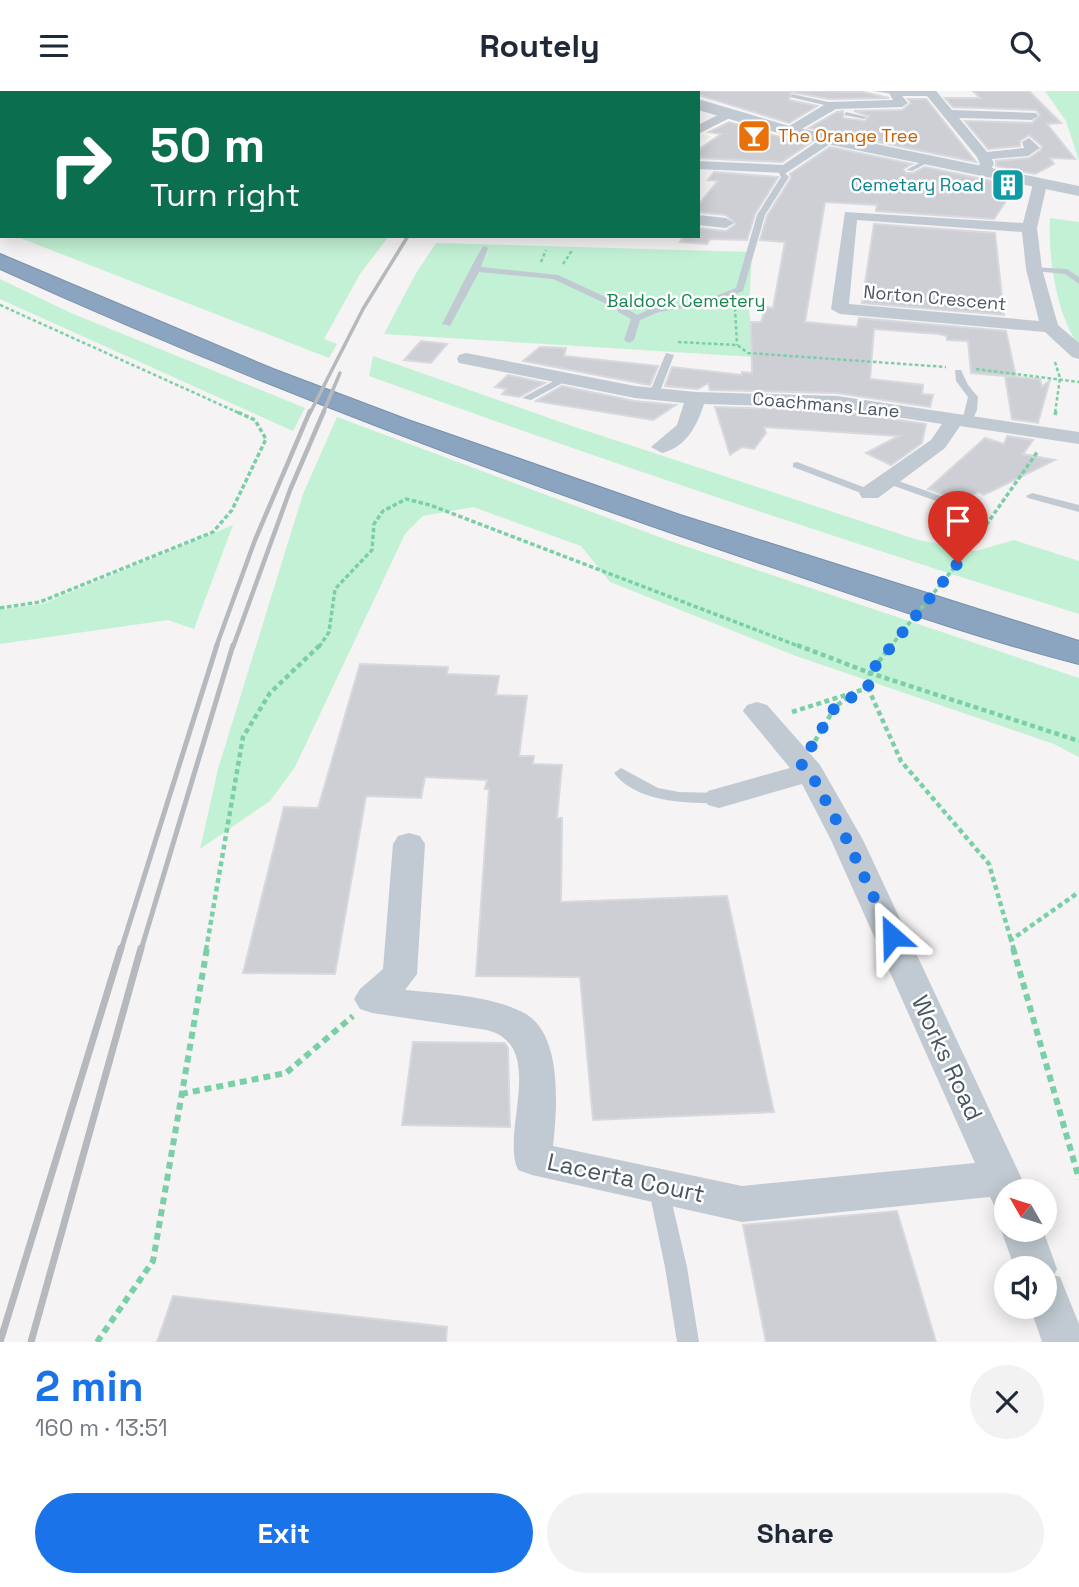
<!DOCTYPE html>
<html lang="en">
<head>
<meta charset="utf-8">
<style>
	body { margin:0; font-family:"Space Grotesk",sans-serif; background:#f2f2f3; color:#1f2937; height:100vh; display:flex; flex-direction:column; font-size:26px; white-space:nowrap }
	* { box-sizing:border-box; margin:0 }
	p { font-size:23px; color:#747a83 }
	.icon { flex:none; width:38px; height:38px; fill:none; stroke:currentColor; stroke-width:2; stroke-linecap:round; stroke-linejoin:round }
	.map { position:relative; height:1251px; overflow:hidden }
	.side { display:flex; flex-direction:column; background:#fff; flex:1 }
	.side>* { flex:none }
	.banner { position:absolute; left:0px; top:0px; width:700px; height:147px; box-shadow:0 4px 18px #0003; background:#0b6e4f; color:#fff; overflow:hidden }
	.needle { width:46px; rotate:309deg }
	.controls { position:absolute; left:994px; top:1088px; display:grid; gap:14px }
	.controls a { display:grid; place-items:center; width:63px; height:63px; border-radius:50%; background:#fff; box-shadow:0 4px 18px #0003; font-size:35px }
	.pin { position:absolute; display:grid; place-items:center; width:60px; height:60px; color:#fff; margin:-72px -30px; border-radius:50% 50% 50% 0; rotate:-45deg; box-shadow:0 0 7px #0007 }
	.pin .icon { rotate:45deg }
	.me { position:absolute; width:77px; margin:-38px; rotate:335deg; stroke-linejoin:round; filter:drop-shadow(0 0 5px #0008) }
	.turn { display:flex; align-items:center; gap:24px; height:147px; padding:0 35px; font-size:32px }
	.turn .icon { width:91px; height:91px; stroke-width:2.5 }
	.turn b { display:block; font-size:49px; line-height:60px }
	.round { display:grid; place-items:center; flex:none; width:74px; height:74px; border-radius:37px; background:#f2f2f3 }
	.summary { display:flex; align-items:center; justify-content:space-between; height:119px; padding:0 35px }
	h1 { font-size:42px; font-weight:800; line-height:52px; color:#1a73e8 }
	.cta { display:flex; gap:14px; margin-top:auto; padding:14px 35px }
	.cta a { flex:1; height:80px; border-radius:42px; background:#1a73e8; color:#fff; font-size:28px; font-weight:800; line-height:80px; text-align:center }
	.cta a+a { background:#f2f2f3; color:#1f2937 }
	header { display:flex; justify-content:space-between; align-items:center; height:91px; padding:0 35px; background:#fff; font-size:32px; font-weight:800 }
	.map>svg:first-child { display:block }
	.commercial { fill:#fdf9ef }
	.green { fill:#c3f1d5 }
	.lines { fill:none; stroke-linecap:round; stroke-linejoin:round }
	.stream { fill:#90daee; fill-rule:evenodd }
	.building { fill:#cdcfd5; stroke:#d7d9de; stroke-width:2 }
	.motorway-casing { stroke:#7690ad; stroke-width:2 }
	.path-far4 { stroke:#7ad0a6; stroke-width:2; stroke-dasharray:2.5 2; stroke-linecap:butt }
	.path-far3 { stroke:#7ad0a6; stroke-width:2.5; stroke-dasharray:3.5 2.5; stroke-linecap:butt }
	.path-far2 { stroke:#7ad0a6; stroke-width:3.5; stroke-dasharray:4.5 2.5; stroke-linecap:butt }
	.path-far1 { stroke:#7ad0a6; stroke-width:4.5; stroke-dasharray:5 3.5; stroke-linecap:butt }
	.path { stroke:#7ad0a6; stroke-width:6; stroke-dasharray:7 5; stroke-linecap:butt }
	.service { fill:#c1cad2; fill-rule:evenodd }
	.minor { fill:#c1cad2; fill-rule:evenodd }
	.tertiary { fill:#c1cad2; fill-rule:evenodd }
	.motorway { fill:#8ba5c1; fill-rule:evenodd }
	.rail-far4 { stroke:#b5b8bd; stroke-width:2.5 }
	.rail-far3 { stroke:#b5b8bd; stroke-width:3.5 }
	.rail-far2 { stroke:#b5b8bd; stroke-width:4.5 }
	.rail-far1 { stroke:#b5b8bd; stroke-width:5 }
	.rail { stroke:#b5b8bd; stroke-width:7 }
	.path-bridge-far1 { stroke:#7ad0a6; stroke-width:3.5; stroke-dasharray:4.5 2.5; stroke-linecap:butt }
	.path-bridge { stroke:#7ad0a6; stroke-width:4.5; stroke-dasharray:5 3.5; stroke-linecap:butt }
	.route { stroke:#1a73e8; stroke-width:12; stroke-dasharray:0 21.6 }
	.labels { text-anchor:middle; stroke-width:5; stroke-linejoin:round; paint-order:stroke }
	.far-food-label { font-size:18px; fill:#c56008; stroke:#fff; text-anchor:start }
	.far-culture-label { font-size:18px; fill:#0d838f; stroke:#fff; text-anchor:end }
	.far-street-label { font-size:18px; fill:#4a5661; stroke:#fff }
	.far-park-label { font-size:18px; fill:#17864f; stroke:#fff }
	.near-street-label { font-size:24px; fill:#4a5661; stroke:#fff }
</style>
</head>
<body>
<header><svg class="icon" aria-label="menu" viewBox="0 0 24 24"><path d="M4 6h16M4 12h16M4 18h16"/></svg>Routely<svg class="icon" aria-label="search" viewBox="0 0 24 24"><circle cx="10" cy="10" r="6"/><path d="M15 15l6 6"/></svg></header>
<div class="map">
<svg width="1079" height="1251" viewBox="0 0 1079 1251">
	<rect width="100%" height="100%" fill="#f5f3f3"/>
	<polygon class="commercial" points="724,27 808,49 809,50 799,61 698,54 711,45 701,43"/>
	<g class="green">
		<polygon points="1045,0 1079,0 1079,70 1066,30"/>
		<path d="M1050,127l29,4v124c-23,-32 -31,-89 -29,-128z"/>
		<polygon points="15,145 389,145 360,183 324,248 337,253 329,267"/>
		<polygon points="436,152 752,161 749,218 754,266 384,243 415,184"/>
		<polygon points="0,188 71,222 305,317 293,340 0,208"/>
		<path d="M373,265l193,68 352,116 58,11 38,-11 65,21v53c-239,-74 -475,-153 -710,-238z"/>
		<polygon points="337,326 670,450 1079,587 1079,666 1054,653 796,565 610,491 581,455 473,416 423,425 405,443 295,676 270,710 200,758 218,678 303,403"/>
		<polygon points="233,434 194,538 168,529 0,553 0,519 42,513"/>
	</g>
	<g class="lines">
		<polygon class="stream" points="22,0 27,0 24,2 19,2"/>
	</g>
	<g class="building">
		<polygon points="686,0 816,0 863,1 889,7 829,8 791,1 789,9 817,15 789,32"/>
		<polygon points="973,0 1029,0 1061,32 1047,33 1075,68 1050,67 1054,73 1035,83 996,75 996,70 1029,67 1041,59 1042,55 1029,44 1020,50 1020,55 988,58 965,30 1032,32 1040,24 1036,19 953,16 945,7 980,7"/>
		<polygon points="908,8 926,8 976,71 809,37 837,21 843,20 843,27 865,30 869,25 854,20 902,19 911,12"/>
		<polygon points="729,31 787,48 810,52 782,71 698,67 698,59 721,43 709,41"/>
		<polygon points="830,56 912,73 903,78 906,82 913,82 925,76 1016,95 994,128 876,120 877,114 825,111 805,231 857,236 859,227 1006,240 1016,286 971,282 968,250 947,249 947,245 939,243 874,238 870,288 923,294 922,303 933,304 930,316 837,302 710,299 708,292 698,298 665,295 672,276 742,284 742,281 752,282 751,231 761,231 766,216 773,217 785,151 760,149 767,125 791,87 790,83"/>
		<polygon points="714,81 778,86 755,123 747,149 710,148 707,153 680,151 684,145 698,145 698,137 726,140 736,133 726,124 698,121 698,114 718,90 708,89"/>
		<polygon points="874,133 995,142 1004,224 862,212"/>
		<polygon points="421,250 447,253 431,272 404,269"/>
		<polygon points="540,256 566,257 564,265 658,275 650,294 523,270"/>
		<polygon points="508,284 545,292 519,306 502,303 507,298 495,296"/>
		<polygon points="1005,285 1040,288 1042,296 1050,289 1038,332 1012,328"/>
		<polygon points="562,295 634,310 676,314 653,329 536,310"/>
		<polygon points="715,316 837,320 926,333 922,352 891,374 866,362 899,345 764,336 766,342 754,358 742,356 730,364"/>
		<polygon points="1007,345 1033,349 1023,363 1055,369 984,404 978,401 960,409 928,398 985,347 1004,353"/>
		<polygon points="360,573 448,576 447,583 499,585 496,604 527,605 519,665 534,665 533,673 562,674 557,727 562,727 561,811 727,805 774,1021 593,1029 580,886 476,885 489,698 485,698 487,689 425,686 421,707 366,705 335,883 243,882 284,716 318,717"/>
		<polygon points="413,951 505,952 508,957 510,1036 402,1034"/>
		<polygon points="897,1120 936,1251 766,1251 743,1134"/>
		<polygon points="173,1205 447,1236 446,1251 157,1251"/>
	</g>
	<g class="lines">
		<defs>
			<path id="motorway" d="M0,163l273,115 135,51 272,95 399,126v23c-107,-27 -220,-68 -325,-103 -256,-86 -508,-180 -754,-292z"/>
		</defs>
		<use href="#motorway" class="motorway-casing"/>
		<g class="path-far4">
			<polyline points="80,2 89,0"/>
			<polyline points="125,2 130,0"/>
			<polyline points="503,2 505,0"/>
		</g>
		<g class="path-far3">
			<polyline points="541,171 546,159"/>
			<polyline points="563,173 573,158"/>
			<polyline points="0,214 239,322"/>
			<polyline points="735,217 737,254"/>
			<polyline points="678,251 737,254 748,262 946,276"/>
			<polyline points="1055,271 1060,287 1055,322"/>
			<polyline points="976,278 1079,291"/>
		</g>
		<g class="path-far2">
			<polyline points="1055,324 1056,320"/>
			<polyline points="970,457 1038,360"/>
			<polyline points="0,517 40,511 213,441 232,419 266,348 255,329 235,320"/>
			<polyline points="319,556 329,541 335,498 372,459 374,433 383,420 406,408 430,414 801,556"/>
		</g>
		<g class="path-far1">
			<polyline points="797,554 870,582 1079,650"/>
			<polyline points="887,560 870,582 868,597 901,670 989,773 1011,849"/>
			<polyline points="792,621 868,597"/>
			<polyline points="815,650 835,616 847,607"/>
			<polyline points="206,859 243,646 270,602 320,554"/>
			<polyline points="1014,859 1011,849 1079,801"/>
		</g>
		<g class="path">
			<polyline points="1013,857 1079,1088"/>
			<polyline points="181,1003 286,982 353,925"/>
			<polyline points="97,1251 153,1170 207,857"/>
		</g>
		<g class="service">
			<polygon points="669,0 673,0 674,2 668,2"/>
			<polygon points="874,0 895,0 896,1 893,3"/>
			<polygon points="792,3 833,12 836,14 833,16 790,6"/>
			<polygon points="846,21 867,26 864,28 844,24"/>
			<polygon points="927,68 929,71 912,80 906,79"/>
			<path d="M777,78h4l8,8 -24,38 -22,76 -28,12 -56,9 -19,8 -6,20 -5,3 -5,-3 7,-21 -13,-7 -1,-3 -64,-30 -74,-7 -29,54 -8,-2c7,-12 37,-75 42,-78l4,2 -7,19 77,8 67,31c16,-5 20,1 34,1 26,0 53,-9 77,-19l21,-73 24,-38zM637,217l11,2 -11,5 -8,-5z"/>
			<polygon points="1031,176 1067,178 1079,186 1079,193 1065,183 1034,180 1030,178"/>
			<polygon points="666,262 674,264 659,303 651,305 649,303"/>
			<polygon points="955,279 961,279 968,294 978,306 977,319 971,332 962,330 968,306 956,290"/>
			<polygon points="565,284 570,287 568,289 531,309 522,307"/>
			<polygon points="797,371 874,400 876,402 870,405 866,404 793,376 793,372"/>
			<polygon points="887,386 958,411 960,413 958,415 950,415 883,391 882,389"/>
			<polygon points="1032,402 1079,414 1079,421 1028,407 1026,405"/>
			<path d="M621,677l37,20 21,4 40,1 8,5c-7,7 -17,5 -26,5 -30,-1 -68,-5 -87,-30z"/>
			<polygon points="658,1086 665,1089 668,1095 687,1176 699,1251 677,1251 665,1176 648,1095 651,1089"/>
		</g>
		<g class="minor">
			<polygon points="888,0 936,0 952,19 1036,22 1038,25 1032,29 959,27 987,61 1024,57 1022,51 1029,47 1040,57 1028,65 992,68 994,73 987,84 977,84 975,81 980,73 977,66 927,5 902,5 908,12 902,16 836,18 793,43 781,40 829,11 893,9"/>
			<polygon points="726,20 732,24 730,27 698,43 698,34"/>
			<polygon points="824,46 836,49 786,82 698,78 698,70 783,74"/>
			<path d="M1040,89l7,4 -10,44 5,41 16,56 21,18v16l-7,-2 -27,-25 -205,-18 -9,-5 14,-97 178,11 10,-39zM857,129l165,12 4,37 13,52 -190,-17z"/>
			<polygon points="698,124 726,127 734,132 726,137 698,134"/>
			<path d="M466,262l169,33 61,6 141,4 242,36v12l-119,-18 -15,22 -67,50h-16l-3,-5 3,-5 69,-48 11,-16 -105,-16 -133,-4c-7,22 -18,43 -42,49l-11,-6 26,-22 7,-22 -49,-5 -176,-35 -2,-4 2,-4z"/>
			<path d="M757,611l10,3 53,60 43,75 165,352h-22v17l-12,-4 -4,-8 -248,25 -210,-47 -14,-5c-18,-38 30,-124 -31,-140l-115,-17 -12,-4 -6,-10 6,-10 23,-20 10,-125 5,-8 11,-3 11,3 5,8 -8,130 -12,16c38,4 87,5 121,24 37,22 31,96 27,132l189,40 233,-23 -144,-323 -29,-56 -83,24 -11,-3 -4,-7 4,-7 82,-23 -47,-57 4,-6z"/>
			<polygon points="1006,1129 1006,1139 1043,1139 1057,1178 1054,1184 1060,1186 1079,1233 1079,1251 1042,1251 1030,1216 1045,1216 1045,1178 1015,1178 1001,1139"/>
		</g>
		<g class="tertiary">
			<polygon points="698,8 789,35 1079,95 1079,105 788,45 698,19"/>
			<rect x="0" y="71" width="2" height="10"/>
		</g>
		<use href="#motorway" class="motorway"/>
		<polyline class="rail-far4" points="532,2 534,0"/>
		<g class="rail-far3">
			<polyline points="310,322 363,218 408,145"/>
			<polyline points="323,322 340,282"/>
		</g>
		<g class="rail-far2">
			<polyline points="216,556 255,449 310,320"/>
			<polyline points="233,556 290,399 324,320"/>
		</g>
		<g class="rail-far1">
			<polyline points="121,859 217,554"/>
			<polyline points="141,859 233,554"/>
		</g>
		<g class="rail">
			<polyline points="0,1251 121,857"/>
			<polyline points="31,1251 141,857"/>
		</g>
		<polyline class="path-bridge-far1" points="890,556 970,457"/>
		<polyline class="path-bridge" points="887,560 892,554"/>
	</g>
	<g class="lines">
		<polyline class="route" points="892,845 847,749 810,681 801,673 835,616 868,597 870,582 958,472"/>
	</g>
	<defs>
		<symbol id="bar-square" viewBox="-11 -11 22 22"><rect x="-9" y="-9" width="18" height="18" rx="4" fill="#e8710a" stroke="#fff"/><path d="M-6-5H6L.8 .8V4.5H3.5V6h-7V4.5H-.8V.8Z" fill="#fff"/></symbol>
		<symbol id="building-square" viewBox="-11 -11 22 22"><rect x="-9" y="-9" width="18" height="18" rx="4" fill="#0f9aa8" stroke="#fff"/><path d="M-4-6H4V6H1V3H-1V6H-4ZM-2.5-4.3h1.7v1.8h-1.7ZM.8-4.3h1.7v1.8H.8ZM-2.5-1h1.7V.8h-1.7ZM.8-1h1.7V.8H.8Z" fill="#fff"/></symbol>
	</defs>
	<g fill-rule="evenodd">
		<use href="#bar-square" x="735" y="26" width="38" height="38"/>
		<use href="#building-square" x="989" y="75" width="38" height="38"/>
	</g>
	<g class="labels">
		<g class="far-food-label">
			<text x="778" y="51">The Orange Tree</text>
		</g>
		<g class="far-culture-label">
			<text x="984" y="100">Cemetary Road</text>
		</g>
		<g class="far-street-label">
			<text transform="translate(935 207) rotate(5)" y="6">Norton Crescent</text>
			<text transform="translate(826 314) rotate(5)" y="6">Coachmans Lane</text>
		</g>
		<g class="far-park-label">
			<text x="686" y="216">Baldock Cemetery</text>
		</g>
		<g class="near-street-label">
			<text transform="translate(947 967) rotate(65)" y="8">Works Road</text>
			<text transform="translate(626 1087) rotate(12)" y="8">Lacerta Court</text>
		</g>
	</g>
</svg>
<div class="controls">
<a><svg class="needle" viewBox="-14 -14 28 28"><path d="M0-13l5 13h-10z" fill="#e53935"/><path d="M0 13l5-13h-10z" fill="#747a83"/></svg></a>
<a><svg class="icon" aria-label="sound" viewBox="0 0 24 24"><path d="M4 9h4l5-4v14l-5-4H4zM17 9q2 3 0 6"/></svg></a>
</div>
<div class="pin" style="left:958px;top:472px;background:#d93025"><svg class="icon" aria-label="arrive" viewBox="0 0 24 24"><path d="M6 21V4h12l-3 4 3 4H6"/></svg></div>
<svg class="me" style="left:892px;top:845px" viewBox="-20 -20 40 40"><path d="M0-17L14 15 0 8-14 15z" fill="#1a73e8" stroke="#fff" stroke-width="4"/></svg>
<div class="banner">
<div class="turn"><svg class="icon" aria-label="right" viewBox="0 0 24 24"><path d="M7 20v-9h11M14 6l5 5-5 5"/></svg><div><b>50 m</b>Turn right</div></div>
</div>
</div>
<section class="side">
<div class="summary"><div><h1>2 min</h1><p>160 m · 13:51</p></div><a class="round"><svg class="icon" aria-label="close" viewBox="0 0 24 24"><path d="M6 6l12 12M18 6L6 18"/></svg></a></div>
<div class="cta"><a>Exit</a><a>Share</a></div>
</section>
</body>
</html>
